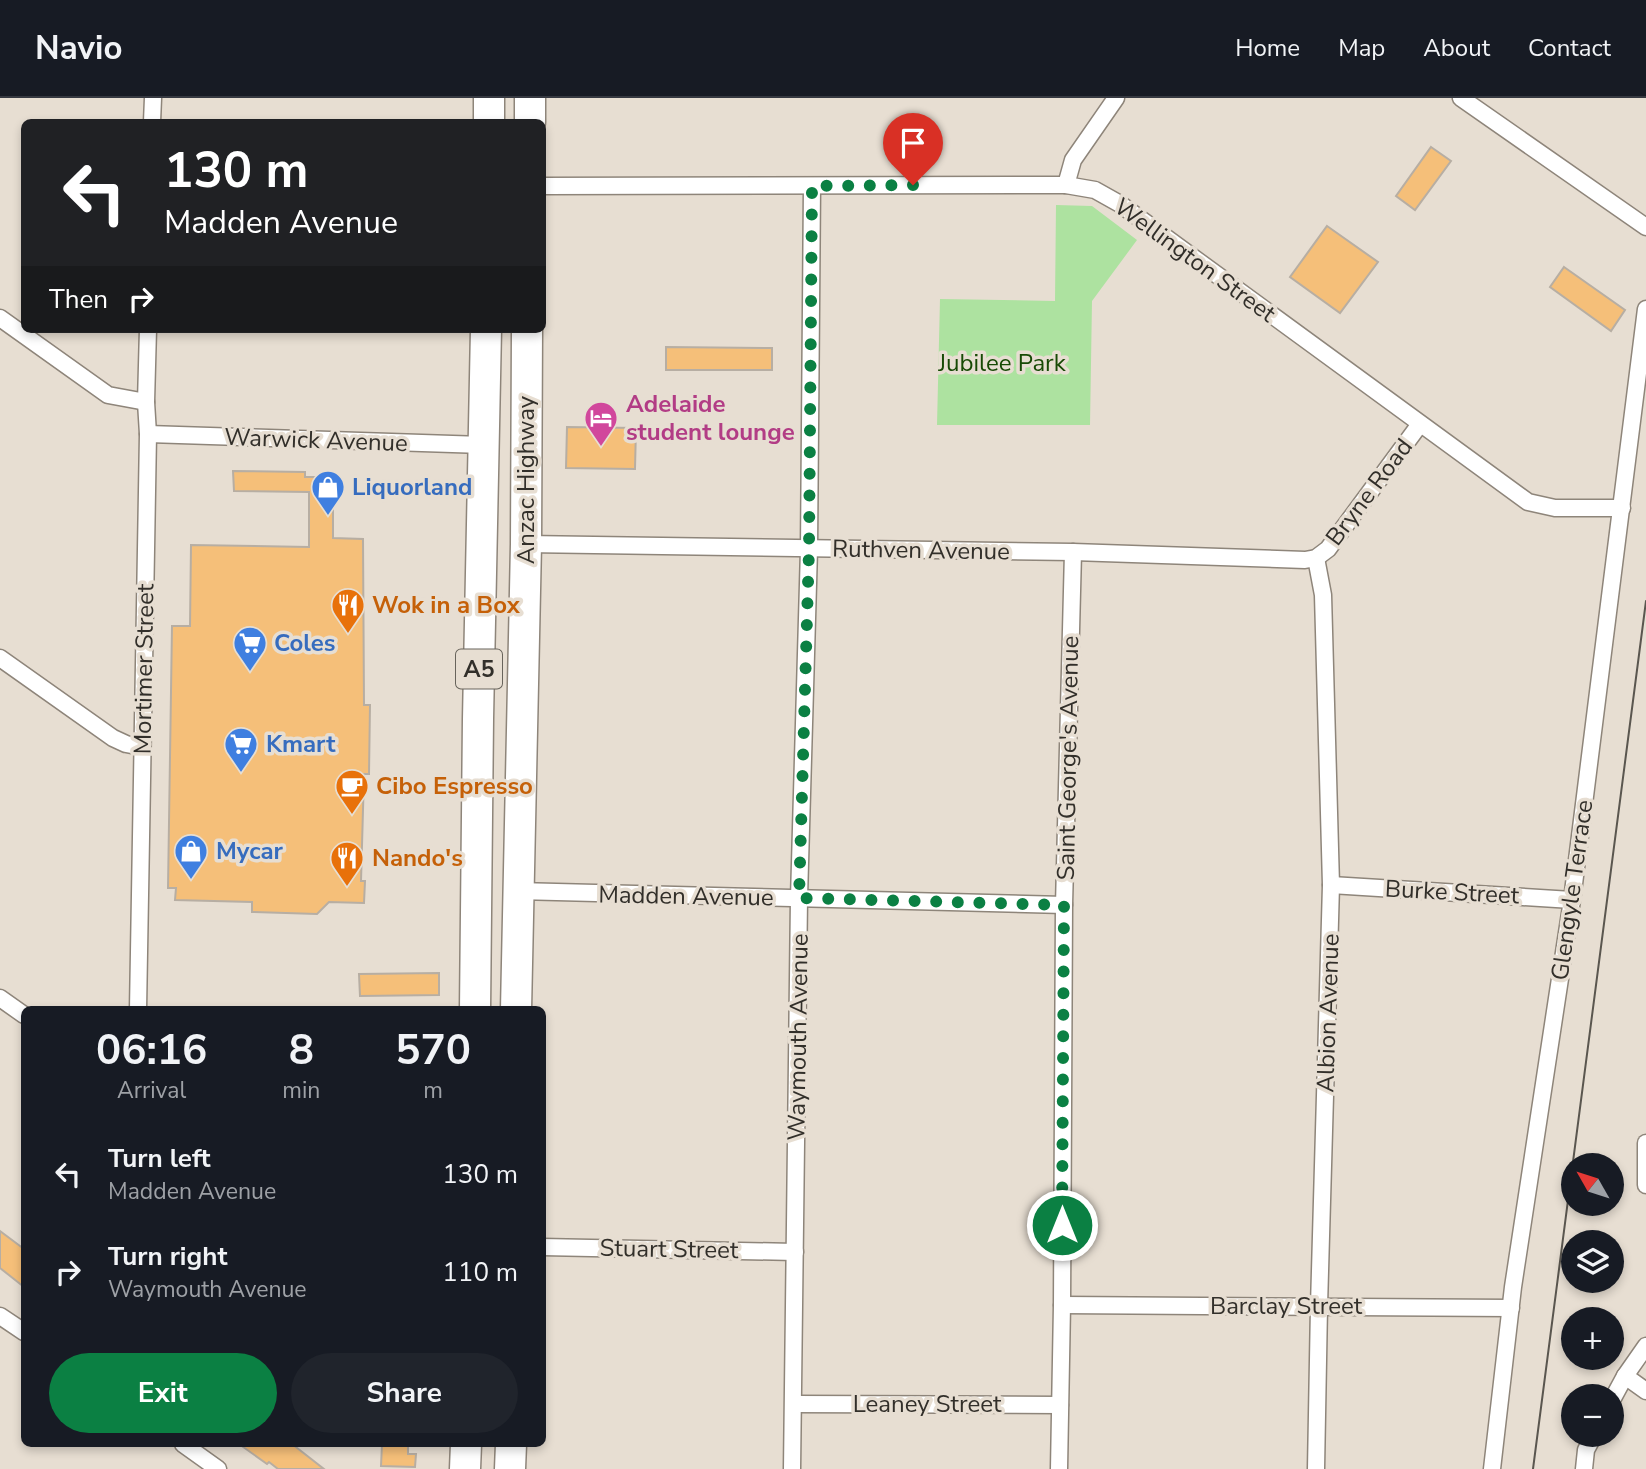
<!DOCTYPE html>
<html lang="en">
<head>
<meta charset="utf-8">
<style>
	body { margin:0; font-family:"Nunito Sans",sans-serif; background:#20242c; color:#f1f3f6; height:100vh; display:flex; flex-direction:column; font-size:26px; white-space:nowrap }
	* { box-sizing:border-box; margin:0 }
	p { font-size:23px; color:#9ea1a6 }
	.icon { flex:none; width:38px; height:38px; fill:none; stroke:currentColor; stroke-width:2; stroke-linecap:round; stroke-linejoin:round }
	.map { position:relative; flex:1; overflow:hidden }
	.panel { position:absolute; left:21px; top:908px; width:525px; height:441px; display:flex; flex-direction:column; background:#171b24; border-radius:10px; box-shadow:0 4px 10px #0003 }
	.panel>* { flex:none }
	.banner { position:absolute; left:21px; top:21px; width:525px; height:214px; border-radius:10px; box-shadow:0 4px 10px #0003; background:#202124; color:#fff; overflow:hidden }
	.needle { width:46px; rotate:309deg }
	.fabs { position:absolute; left:1561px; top:1055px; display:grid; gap:14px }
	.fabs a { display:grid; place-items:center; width:63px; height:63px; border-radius:50%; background:#171b24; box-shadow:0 4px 10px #0003; font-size:35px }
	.pin { position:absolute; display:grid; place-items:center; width:60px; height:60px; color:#fff; margin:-72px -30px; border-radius:50% 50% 50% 0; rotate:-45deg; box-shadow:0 0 7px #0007 }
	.pin .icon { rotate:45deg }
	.me { position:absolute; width:77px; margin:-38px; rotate:0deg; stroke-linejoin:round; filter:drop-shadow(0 0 5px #0008) }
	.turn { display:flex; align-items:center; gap:24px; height:147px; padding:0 28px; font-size:32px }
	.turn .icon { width:91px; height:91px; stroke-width:2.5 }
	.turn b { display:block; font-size:49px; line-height:60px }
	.then { display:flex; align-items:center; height:66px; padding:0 28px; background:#0003; gap:14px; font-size:26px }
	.eta { display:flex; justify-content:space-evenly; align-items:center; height:119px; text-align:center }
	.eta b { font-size:42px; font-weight:700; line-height:49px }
	.button { display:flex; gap:14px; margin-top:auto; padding:14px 28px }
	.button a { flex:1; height:80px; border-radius:42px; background:#0b8043; color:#fff; font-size:28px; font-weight:700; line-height:80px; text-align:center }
	.button a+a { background:#20242c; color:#f1f3f6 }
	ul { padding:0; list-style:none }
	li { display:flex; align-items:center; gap:21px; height:98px; padding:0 28px }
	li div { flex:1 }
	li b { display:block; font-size:26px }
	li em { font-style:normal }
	header { display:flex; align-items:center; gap:42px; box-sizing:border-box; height:98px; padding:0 35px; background:#171b24; border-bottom:2px solid #363941 }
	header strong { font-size:33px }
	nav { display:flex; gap:38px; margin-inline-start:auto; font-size:24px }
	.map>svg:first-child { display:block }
	.green { fill:#ade2a0 }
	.building { fill:#f5bf79; stroke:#b7aea3; stroke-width:2 }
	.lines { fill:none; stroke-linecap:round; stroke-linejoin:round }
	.street-casing { stroke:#8e857a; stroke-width:19 }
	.highway-casing { stroke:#8e857a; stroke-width:33 }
	.street { stroke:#fff; stroke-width:16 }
	.highway { stroke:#fff; stroke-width:30 }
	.tram { stroke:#5a564f; stroke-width:2 }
	.route { stroke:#0b8043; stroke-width:12; stroke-dasharray:0 21.6 }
	.labels { text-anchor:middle; stroke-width:7; stroke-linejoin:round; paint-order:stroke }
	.shield { fill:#e7ded2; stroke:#68645c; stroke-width:2 }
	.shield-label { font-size:23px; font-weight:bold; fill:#322f2a }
	.street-label { font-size:24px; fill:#322f2a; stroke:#e7ded2 }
	.park-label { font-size:24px; fill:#174a05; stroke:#e7ded2 }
	.hotel-label { font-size:24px; font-weight:bold; fill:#b23c85; stroke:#e7ded2; text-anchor:start }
	.shop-label { font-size:24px; font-weight:bold; fill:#366cbe; stroke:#e7ded2; text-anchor:start }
	.food-label { font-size:24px; font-weight:bold; fill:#c56008; stroke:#e7ded2; text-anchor:start }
</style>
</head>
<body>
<header>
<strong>Navio</strong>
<nav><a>Home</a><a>Map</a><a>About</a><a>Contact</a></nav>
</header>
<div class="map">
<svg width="1646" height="1371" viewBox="0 0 1646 1371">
	<rect width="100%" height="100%" fill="#e7ded2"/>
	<polygon class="green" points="1056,107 1092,108 1137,142 1092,203 1090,327 937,327 940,201 1055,203"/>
	<g class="building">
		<polygon points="1431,49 1451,63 1415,112 1396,98"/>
		<polygon points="1327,128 1378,164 1340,215 1290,179"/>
		<polygon points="1564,169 1625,212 1611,233 1550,189"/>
		<polygon points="666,249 772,250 772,272 666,272"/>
		<polygon points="567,329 636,330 635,371 566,370"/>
		<polygon points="233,373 305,374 305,379 333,379 333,440 363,441 364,607 370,607 369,676 364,676 361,783 365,783 364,805 329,804 317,816 252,814 252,804 175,802 176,790 168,790 172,528 190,528 191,447 309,449 309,394 234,393"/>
		<polygon points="439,875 439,897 360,898 359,876"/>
		<polygon points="0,1133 24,1151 24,1189 0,1170"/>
		<polygon points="239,1346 292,1346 324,1371 278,1371 269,1364 267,1366"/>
		<polygon points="382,1346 408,1346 408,1356 416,1356 415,1369 381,1368"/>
	</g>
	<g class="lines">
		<defs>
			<g id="street">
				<polyline points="1461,0 1646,129"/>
				<polyline points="152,24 153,0"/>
				<polyline points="1066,87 1073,62 1116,0"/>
				<polyline points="542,88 1066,87 1095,92 1120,106 1528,404 1555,410 1622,410"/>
				<polyline points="0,220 108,297 146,304"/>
				<polyline points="148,336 483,347"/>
				<polyline points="526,446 1073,454 1305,462 1316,460 1328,451 1420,326"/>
				<polyline points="1316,460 1323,497 1331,787 1319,1208 1316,1371"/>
				<polyline points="0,560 113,640 126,646 142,649"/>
				<polyline points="1331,787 1572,802"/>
				<polyline points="517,793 1064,807"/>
				<polyline points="0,900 24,917"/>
				<polyline points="138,912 148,336 146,304 148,231"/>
				<polyline points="1646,1045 1646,1087"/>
				<polyline points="542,1149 795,1154"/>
				<polyline points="1062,1207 1511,1210"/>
				<polyline points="0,1218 24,1234"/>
				<polyline points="1625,1278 1646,1293"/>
				<polyline points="1612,1302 1625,1278 1646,1248"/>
				<polyline points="794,1306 1060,1307"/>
				<polyline points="183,1346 218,1371"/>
				<polyline points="792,1371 799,800 809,451 812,88"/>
				<polyline points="1059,1371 1062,1207 1064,807 1073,454"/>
				<polyline points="1492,1371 1513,1189 1572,802 1646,211"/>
				<polyline points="1584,1371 1586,1352 1594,1337"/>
			</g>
			<g id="highway">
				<polyline points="489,24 489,0"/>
				<polyline points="530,24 530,0"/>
				<polyline points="475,912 478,621 486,231"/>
				<polyline points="516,912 526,446 527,231"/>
				<polyline points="465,1371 466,1346"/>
				<polyline points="510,1371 511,1346"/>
			</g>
		</defs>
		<use href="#street" class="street-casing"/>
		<use href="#highway" class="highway-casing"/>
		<use href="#street" class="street"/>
		<use href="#highway" class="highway"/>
		<polyline class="tram" points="1533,1371 1646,503"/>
	</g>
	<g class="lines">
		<polyline class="route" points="913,87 812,88 809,451 799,800 1064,807 1062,1127"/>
	</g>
	<defs>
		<symbol id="hotel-pin" viewBox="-11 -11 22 30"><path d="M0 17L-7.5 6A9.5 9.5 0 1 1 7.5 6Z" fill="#d1479c" stroke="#e7ded2"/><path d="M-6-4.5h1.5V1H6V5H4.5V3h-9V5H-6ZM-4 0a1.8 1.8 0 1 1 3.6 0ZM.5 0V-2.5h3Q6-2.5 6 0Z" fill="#fff"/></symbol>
		<symbol id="shop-pin" viewBox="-11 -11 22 30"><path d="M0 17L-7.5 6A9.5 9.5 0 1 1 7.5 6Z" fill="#3f7fe0" stroke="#e7ded2"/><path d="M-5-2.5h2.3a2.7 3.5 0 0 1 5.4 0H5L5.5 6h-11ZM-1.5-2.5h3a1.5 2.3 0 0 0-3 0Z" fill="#fff"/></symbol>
		<symbol id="restaurant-pin" viewBox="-11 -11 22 30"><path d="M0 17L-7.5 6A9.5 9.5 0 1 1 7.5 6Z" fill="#e8710a" stroke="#e7ded2"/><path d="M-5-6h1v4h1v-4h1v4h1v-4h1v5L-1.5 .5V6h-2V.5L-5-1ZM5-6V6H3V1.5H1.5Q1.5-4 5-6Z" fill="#fff"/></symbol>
		<symbol id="supermarket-pin" viewBox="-11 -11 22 30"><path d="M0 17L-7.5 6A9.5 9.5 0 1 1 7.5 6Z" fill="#3f7fe0" stroke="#e7ded2"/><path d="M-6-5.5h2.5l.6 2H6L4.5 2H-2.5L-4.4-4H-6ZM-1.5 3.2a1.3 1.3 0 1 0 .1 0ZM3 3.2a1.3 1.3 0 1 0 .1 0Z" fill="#fff"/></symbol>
		<symbol id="cafe-pin" viewBox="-11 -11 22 30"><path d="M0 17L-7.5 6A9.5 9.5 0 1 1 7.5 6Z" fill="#e8710a" stroke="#e7ded2"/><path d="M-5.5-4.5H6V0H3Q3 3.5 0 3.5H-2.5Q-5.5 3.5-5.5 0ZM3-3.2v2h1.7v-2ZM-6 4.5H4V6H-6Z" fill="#fff"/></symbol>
	</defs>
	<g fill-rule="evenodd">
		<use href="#hotel-pin" x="582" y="301" width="38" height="52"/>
		<use href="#shop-pin" x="309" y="370" width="38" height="52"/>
		<use href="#restaurant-pin" x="329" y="488" width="38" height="52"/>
		<use href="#supermarket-pin" x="231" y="526" width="38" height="52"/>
		<use href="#supermarket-pin" x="222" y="627" width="38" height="52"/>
		<use href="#cafe-pin" x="333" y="669" width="38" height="52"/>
		<use href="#shop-pin" x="172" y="734" width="38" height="52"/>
		<use href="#restaurant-pin" x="328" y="741" width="38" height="52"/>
	</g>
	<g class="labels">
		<rect class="shield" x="456" y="551.5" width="46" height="39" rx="5"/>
		<g class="shield-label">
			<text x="479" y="579">A5</text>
		</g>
		<g class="street-label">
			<text transform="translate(1195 162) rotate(36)" y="8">Wellington Street</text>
			<text transform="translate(316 342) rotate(2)" y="8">Warwick Avenue</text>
			<text transform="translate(526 382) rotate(-90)" y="8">Anzac Highway</text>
			<text transform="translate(1369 394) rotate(-53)" y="8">Bryne Road</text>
			<text transform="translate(921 452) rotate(1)" y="8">Ruthven Avenue</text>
			<text transform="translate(144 571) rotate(-89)" y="8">Mortimer Street</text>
			<text transform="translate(1068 660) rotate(-89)" y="8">Saint George's Avenue</text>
			<text transform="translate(1572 792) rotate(-82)" y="8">Glengyle Terrace</text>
			<text transform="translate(1452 794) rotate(3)" y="8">Burke Street</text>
			<text transform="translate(686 798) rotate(1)" y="8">Madden Avenue</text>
			<text transform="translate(1328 915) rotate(-88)" y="8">Albion Avenue</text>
			<text transform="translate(798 939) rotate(-89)" y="8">Waymouth Avenue</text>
			<text transform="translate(669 1151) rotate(1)" y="8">Stuart Street</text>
			<text x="1286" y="1216">Barclay Street</text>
			<text x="927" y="1314">Leaney Street</text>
		</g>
		<g class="park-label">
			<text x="1002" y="273">Jubilee Park</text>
		</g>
		<g class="hotel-label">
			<text x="626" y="314">Adelaide<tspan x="626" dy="28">student lounge</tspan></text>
		</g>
		<g class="shop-label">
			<text x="352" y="397">Liquorland</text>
			<text x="274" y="553">Coles</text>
			<text x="266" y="654">Kmart</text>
			<text x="216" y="761">Mycar</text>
		</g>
		<g class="food-label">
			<text x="372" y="515">Wok in a Box</text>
			<text x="376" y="696">Cibo Espresso</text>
			<text x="372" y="768">Nando's</text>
		</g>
	</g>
</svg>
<div class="fabs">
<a><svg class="needle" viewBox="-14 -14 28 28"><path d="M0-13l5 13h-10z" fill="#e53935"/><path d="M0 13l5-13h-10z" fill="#9ea1a6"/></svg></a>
<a><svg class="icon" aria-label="layers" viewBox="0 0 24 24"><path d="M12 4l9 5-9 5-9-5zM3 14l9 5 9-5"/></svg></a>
<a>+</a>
<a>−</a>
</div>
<div class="pin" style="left:913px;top:87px;background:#d93025"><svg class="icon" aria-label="arrive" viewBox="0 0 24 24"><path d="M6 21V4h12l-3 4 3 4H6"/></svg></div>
<svg class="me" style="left:1062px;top:1127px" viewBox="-20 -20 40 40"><circle r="17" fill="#0b8043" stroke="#fff" stroke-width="3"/><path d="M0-11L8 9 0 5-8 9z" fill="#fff"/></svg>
<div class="banner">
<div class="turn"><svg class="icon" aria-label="left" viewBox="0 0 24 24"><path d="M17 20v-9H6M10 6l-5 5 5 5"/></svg><div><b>130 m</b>Madden Avenue</div></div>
<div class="then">Then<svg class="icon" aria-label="right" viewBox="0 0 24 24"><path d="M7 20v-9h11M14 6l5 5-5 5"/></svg></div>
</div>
<section class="panel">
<div class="eta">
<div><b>06:16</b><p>Arrival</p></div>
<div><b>8</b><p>min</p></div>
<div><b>570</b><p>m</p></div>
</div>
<ul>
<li><svg class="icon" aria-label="left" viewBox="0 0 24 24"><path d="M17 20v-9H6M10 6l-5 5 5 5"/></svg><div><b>Turn left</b><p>Madden Avenue</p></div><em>130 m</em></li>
<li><svg class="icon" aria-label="right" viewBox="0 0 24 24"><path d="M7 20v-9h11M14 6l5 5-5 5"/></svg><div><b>Turn right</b><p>Waymouth Avenue</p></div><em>110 m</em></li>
</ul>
<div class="button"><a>Exit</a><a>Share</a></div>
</section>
</div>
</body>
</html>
